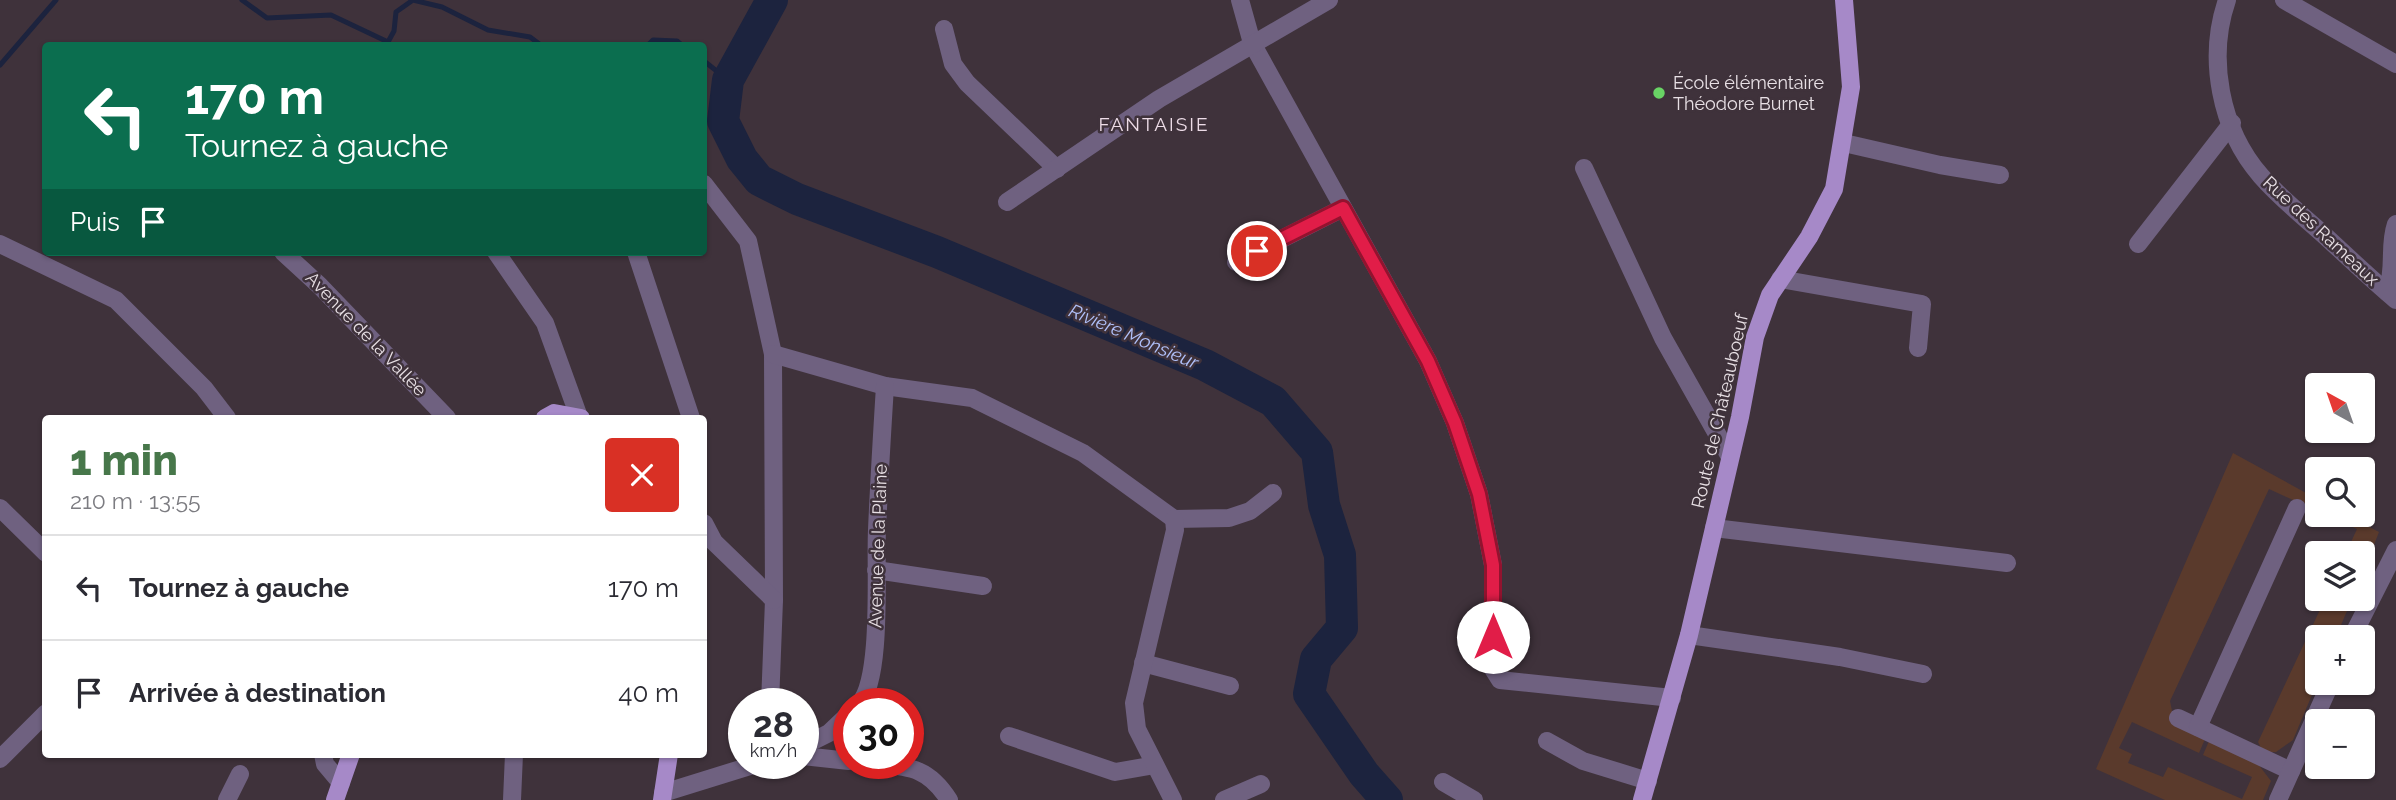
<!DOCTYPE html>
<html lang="fr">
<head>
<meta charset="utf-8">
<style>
	body { margin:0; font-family:Raleway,sans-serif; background:#f7f7f7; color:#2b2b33; height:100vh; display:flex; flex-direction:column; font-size:26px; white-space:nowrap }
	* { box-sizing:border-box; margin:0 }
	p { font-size:23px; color:#7c7c81 }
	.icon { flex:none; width:38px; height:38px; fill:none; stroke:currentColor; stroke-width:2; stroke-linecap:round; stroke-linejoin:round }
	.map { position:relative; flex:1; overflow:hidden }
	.side { position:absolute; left:42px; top:415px; width:665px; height:343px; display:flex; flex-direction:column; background:#fff; border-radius:7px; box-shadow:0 2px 5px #0004 }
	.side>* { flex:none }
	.hud { position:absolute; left:42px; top:42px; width:665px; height:214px; border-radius:7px; box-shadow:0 2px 5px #0004; background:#0b6e4f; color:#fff; overflow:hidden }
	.needle { width:46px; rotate:320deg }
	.controls { position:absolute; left:2305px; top:373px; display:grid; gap:14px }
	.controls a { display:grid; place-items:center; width:70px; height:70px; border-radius:7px; background:#fff; box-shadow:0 2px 5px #0004; font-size:35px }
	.speed { position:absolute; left:728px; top:688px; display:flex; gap:14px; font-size:35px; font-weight:700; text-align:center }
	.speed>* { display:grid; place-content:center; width:91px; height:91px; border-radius:50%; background:#fff; box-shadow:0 2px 5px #0004; line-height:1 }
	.speed small { font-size:18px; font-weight:400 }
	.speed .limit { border:10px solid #d22; background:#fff; color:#111 }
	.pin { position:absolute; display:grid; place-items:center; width:60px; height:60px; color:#fff; margin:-30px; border:4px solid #fff; border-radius:50%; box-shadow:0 2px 7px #0007 }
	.me { position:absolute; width:77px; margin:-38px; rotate:0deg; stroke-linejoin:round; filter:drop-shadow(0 0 5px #0008) }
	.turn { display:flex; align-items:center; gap:24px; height:147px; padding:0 28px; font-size:32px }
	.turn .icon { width:91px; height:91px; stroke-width:2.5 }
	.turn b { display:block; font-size:49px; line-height:60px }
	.then { display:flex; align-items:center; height:66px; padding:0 28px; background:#0003; gap:14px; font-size:26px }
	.round { display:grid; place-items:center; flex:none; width:74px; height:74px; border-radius:7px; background:#f7f7f7 }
	.head { display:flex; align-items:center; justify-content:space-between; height:119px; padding:0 28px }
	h1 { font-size:42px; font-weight:800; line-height:52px; color:#47774a }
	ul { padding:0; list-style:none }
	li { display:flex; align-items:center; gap:21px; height:105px; padding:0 28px; border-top:2px solid #e1e1e2 }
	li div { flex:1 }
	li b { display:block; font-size:26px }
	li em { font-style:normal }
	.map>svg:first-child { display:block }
	.green { fill:#5a3a2c }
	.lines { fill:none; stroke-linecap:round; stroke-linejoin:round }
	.stream { stroke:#1c233e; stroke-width:5 }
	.river { stroke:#1c233e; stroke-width:32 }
	.minor { stroke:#6f6180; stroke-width:18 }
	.major { stroke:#a689c8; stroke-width:18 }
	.route-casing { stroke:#92132f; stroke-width:18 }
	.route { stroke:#e11d48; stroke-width:12 }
	.poi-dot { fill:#69d465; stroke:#3f323b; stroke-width:2.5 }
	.labels { text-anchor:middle; stroke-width:5; stroke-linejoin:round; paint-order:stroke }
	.poi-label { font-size:18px; fill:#e8e0e5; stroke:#3f323b; text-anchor:start }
	.street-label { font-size:18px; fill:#e8e0e5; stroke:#3f323b }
	.neighbourhood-label { font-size:19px; letter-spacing:2px; fill:#eddce7; stroke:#3f323b }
	.water-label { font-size:19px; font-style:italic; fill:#b0c0f9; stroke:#3f323b }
</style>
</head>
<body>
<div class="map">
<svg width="2396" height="800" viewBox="0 0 2396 800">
	<rect width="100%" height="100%" fill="#3f323b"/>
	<g class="green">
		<polygon points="2233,453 2317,499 2317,511 2269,489 2170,701 2175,725 2205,739 2199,753 2132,722 2119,748 2132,754 2128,763 2163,777 2168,767 2242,799 2252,777 2203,755 2209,741 2258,764 2271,781 2263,800 2165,800 2096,769"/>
		<polygon points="2326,515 2346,515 2379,532 2363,573 2362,553 2346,553 2357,529"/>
		<polygon points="2325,599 2352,599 2336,637 2317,637 2317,683 2293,740 2276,752 2263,752 2258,742"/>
	</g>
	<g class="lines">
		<g class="stream">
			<polyline points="242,0 267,18 331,15 388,42 394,31 396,12 413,0 442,7 488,30 530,37 542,46"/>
			<polyline points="647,46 653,40 677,41 683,46"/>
			<polyline points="704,61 728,80"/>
			<polyline points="0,65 56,0"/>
		</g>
		<polyline class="river" points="772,0 728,80 723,121 742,159 759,180 797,199 937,252 1205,365 1273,401 1317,452 1324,505 1340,555 1342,628 1316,659 1309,694 1364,774 1387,800"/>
		<g class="minor">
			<polyline points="1240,0 1252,43 1428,361 1455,423 1479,494 1493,565 1493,669 1500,680 1672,698"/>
			<path d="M2227,0c-20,58 -7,129 34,176 19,22 42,40 63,59 24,22 47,44 72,65"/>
			<polyline points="2284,0 2396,64"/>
			<polyline points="944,29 953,64 967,83 1057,169"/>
			<polyline points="1844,143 1940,165 2000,175"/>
			<polyline points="1584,168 1663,338 1730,457"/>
			<polyline points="704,184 748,241 773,354 774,600 770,704"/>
			<polyline points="1007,202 1159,99 1329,0"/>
			<polyline points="0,244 116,300 204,388 227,418"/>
			<polyline points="2138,244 2232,123"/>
			<polyline points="283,252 320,286 447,418"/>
			<polyline points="496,252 545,323 579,417"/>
			<polyline points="636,252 691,418"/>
			<polyline points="1236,262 1343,208"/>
			<polyline points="1780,279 1922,304 1918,348"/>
			<path d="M2387,292c9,-25 1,-45 9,-68"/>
			<polyline points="773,354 885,386 972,398 1083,453 1174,519 1229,518 1250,511 1273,493"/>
			<polyline points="0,508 46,553"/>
			<polyline points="704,523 714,542 774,600"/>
			<polyline points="1714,528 2007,563"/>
			<polyline points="876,570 983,586"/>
			<polyline points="1689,635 1840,657 1923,674"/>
			<polyline points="2352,637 2396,550"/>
			<polyline points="1143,663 1230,686"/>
			<path d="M859,704c24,-25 16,-138 18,-174 2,-48 5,-96 8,-144"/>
			<polyline points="2178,718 2291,771"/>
			<polyline points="2198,727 2297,508"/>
			<polyline points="1009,736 1115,772 1155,765"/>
			<polyline points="1547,741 1583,761 1648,781"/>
			<polyline points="803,746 829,733 849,714"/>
			<polyline points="323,754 325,764 341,783"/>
			<polyline points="803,756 849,761"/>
			<polyline points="0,759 46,713"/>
			<path d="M869,763c38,4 58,2 80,37"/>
			<polyline points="1443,782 1474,800"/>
			<polyline points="663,793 760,763"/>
			<polyline points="227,800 240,774"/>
			<polyline points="512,800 514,754"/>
			<polyline points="1173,800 1137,729 1134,703 1175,530 1174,519"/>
			<polyline points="1224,800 1261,784"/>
			<polyline points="2278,800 2331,682"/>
		</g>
		<g class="major">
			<polyline points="545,418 554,413 581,418"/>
			<polyline points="335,800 351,754"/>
			<polyline points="662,800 669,754"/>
			<polyline points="1642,800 1689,635 1740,417 1755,337 1770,295 1809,237 1834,189 1851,87 1844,0"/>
		</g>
	</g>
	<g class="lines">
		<defs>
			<polyline id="route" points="1257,251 1343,208 1428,361 1455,423 1479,494 1493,565 1493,637"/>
		</defs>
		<use href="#route" class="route-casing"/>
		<use href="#route" class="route"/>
	</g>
	<circle class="poi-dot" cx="1659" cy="93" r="7"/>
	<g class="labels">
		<g class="poi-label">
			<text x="1673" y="89">École élémentaire<tspan x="1673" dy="21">Théodore Burnet</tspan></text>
		</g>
		<g class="street-label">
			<text transform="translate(2321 231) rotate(43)" y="6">Rue des Rameaux</text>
			<text transform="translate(366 334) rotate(46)" y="6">Avenue de la Vallée</text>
			<text transform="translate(1720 411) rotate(-77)" y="6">Route de Châteauboeuf</text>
			<text transform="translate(878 546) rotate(-88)" y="6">Avenue de la Plaine</text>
		</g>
		<g class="neighbourhood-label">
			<text x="1154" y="131">FANTAISIE</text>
		</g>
		<g class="water-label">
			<text transform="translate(1134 336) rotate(23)" y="7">Rivière Monsieur</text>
		</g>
	</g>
</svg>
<div class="controls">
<a><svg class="needle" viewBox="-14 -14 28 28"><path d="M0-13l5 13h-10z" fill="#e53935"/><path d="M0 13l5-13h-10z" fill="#7c7c81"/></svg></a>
<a><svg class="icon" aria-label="search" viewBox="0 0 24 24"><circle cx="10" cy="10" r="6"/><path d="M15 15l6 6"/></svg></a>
<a><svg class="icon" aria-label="layers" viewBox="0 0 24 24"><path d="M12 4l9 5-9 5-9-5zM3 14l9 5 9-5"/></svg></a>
<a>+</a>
<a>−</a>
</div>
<div class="speed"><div>28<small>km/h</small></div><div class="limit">30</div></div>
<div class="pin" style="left:1257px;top:251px;background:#d93025"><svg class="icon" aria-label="arrive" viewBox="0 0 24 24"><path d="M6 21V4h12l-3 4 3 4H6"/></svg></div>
<svg class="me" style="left:1493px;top:637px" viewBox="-20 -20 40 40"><circle r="19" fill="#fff"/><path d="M0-13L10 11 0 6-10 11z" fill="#e11d48"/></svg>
<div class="hud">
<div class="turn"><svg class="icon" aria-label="left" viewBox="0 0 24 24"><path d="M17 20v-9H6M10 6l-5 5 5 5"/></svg><div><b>170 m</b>Tournez à gauche</div></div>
<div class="then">Puis<svg class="icon" aria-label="arrive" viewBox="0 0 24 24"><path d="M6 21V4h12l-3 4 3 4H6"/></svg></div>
</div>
<section class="side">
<div class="head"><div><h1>1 min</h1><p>210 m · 13:55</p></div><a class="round" style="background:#d93025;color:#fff"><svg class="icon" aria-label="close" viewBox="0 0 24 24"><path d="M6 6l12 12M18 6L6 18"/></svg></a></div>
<ul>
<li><svg class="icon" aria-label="left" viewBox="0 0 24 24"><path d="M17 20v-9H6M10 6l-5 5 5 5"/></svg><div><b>Tournez à gauche</b></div><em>170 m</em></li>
<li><svg class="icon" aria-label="arrive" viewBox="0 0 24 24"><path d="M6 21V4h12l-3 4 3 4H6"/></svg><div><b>Arrivée à destination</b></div><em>40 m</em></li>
</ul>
</section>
</div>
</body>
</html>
